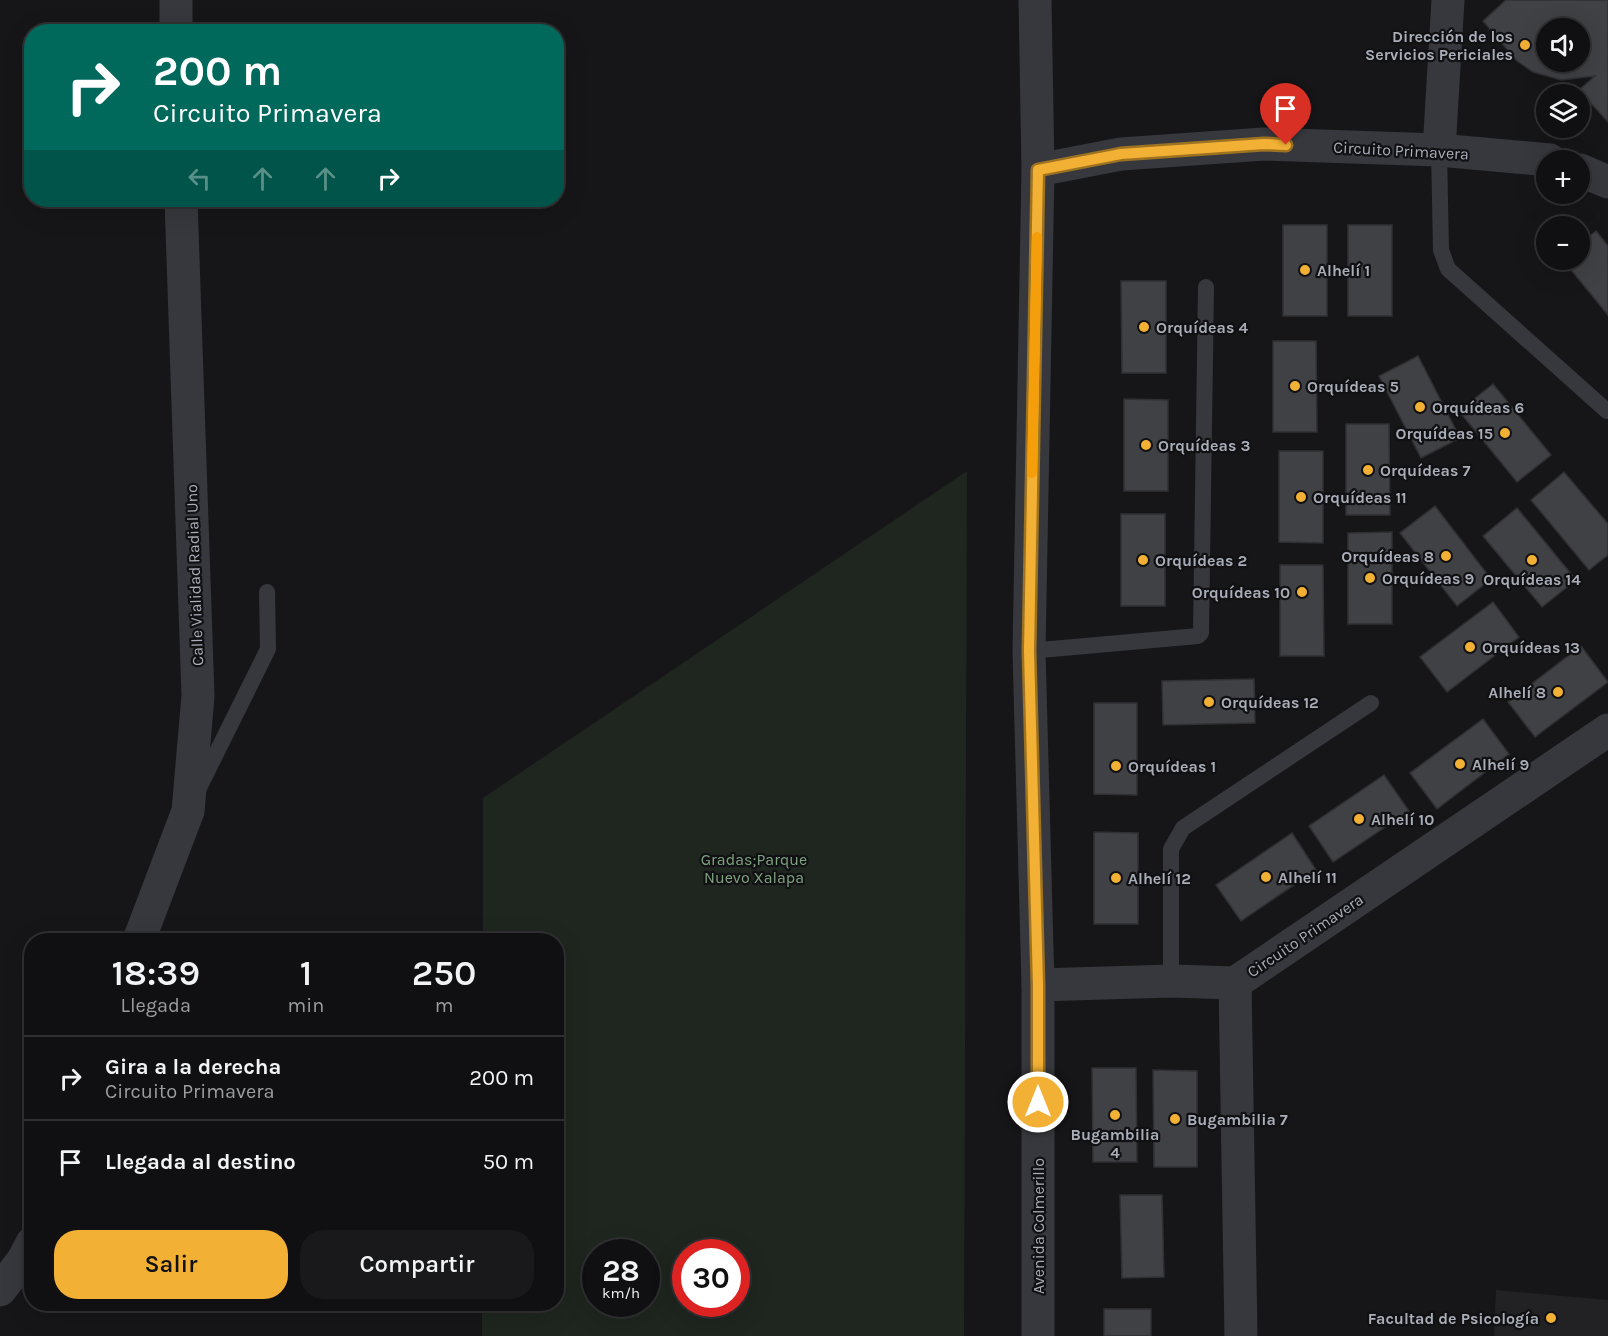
<!DOCTYPE html>
<html lang="es">
<head>
<meta charset="utf-8">
<style>
	body { margin:0; font-family:Karla,sans-serif; background:#19191b; color:#f1f3f6; height:100vh; display:flex; flex-direction:column; font-size:22px; white-space:nowrap }
	* { box-sizing:border-box; margin:0 }
	p { font-size:20px; color:#9c9d9f }
	.icon { flex:none; width:33px; height:33px; fill:none; stroke:currentColor; stroke-width:2; stroke-linecap:round; stroke-linejoin:round }
	.map { position:relative; flex:1; overflow:hidden }
	.details { position:absolute; left:24px; top:933px; width:540px; height:378px; display:flex; flex-direction:column; background:#101012; border-radius:24px; box-shadow:0 6px 24px #0002,0 0 0 2px #303032 }
	.details>* { flex:none }
	.banner { position:absolute; left:24px; top:24px; width:540px; height:183px; border-radius:24px; box-shadow:0 6px 24px #0002,0 0 0 2px #303032; background:#00695c; color:#fff; overflow:hidden }
	.controls { position:absolute; left:1536px; top:18px; display:grid; gap:12px }
	.controls a { display:grid; place-items:center; width:54px; height:54px; border-radius:50%; background:#101012; box-shadow:0 6px 24px #0002,0 0 0 2px #303032; font-size:30px }
	.speed { position:absolute; left:582px; top:1239px; display:flex; gap:12px; font-size:30px; font-weight:700; text-align:center }
	.speed>* { display:grid; place-content:center; width:78px; height:78px; border-radius:50%; background:#101012; box-shadow:0 6px 24px #0002,0 0 0 2px #303032; line-height:1 }
	.speed small { font-size:15px; font-weight:400 }
	.speed .limit { border:9px solid #d22; background:#fff; color:#111 }
	.pin { position:absolute; display:grid; place-items:center; width:51px; height:51px; color:#fff; margin:-62px -26px; border-radius:50% 50% 50% 0; rotate:-45deg; box-shadow:0 0 6px #0007 }
	.pin .icon { rotate:45deg }
	.me { position:absolute; width:66px; margin:-33px; rotate:0deg; stroke-linejoin:round; filter:drop-shadow(0 0 4px #0008) }
	.turn { display:flex; align-items:center; gap:21px; height:126px; padding:0 30px; font-size:27px }
	.turn .icon { width:78px; height:78px; stroke-width:2.5 }
	.turn b { display:block; font-size:42px; line-height:51px }
	.lanes { display:flex; align-items:center; height:57px; padding:0 30px; background:#0003; justify-content:center; gap:30px; direction:ltr }
	.lanes .off { opacity:.35 }
	.eta { display:flex; justify-content:space-evenly; align-items:center; height:102px; text-align:center }
	.eta b { font-size:36px; font-weight:600; line-height:42px }
	.action { display:flex; gap:12px; margin-top:auto; padding:12px 30px }
	.action a { flex:1; height:69px; border-radius:24px; background:#f2b134; color:#111; font-size:24px; font-weight:600; line-height:69px; text-align:center }
	.action a+a { background:#19191b; color:#f1f3f6 }
	ul { padding:0; list-style:none }
	li { display:flex; align-items:center; gap:18px; height:84px; padding:0 30px; border-top:2px solid #303032 }
	li div { flex:1 }
	li b { display:block; font-size:22px }
	li em { font-style:normal }
	.map>svg:first-child { display:block }
	.built { fill:#222225 }
	.green { fill:#1e261f; fill-rule:evenodd }
	.building { fill:#404145; stroke:#303034; stroke-width:1.5; fill-rule:evenodd }
	.lines { fill:none; stroke-linecap:round; stroke-linejoin:round }
	.lane { stroke:#37383d; stroke-width:16 }
	.street { stroke:#37383d; stroke-width:33 }
	.route-casing { stroke:#9d7322; stroke-width:15 }
	.route { stroke:#f2b134; stroke-width:10 }
	.slow { stroke:#f59e0b; stroke-width:10 }
	.poi-dot { fill:#f2b134; stroke:#111113; stroke-width:2 }
	.labels { text-anchor:middle; stroke-width:4.5; stroke-linejoin:round; paint-order:stroke }
	.poi-label { font-size:16px; font-weight:bold; fill:#a8adb8; stroke:#111113; text-anchor:start }
	.street-label { font-size:16px; fill:#a8adb8; stroke:#111113 }
	.park-label { font-size:16px; fill:#7fa381; stroke:#111113 }
</style>
</head>
<body>
<div class="map">
<svg width="1608" height="1336" viewBox="0 0 1608 1336">
	<rect width="100%" height="100%" fill="#161618"/>
	<polygon class="built" points="1496,1290 1608,1300 1608,1336 1494,1336"/>
	<path class="green" d="M967,471l-3,865h-482v-32h74v-364h-73v-142zM646,1252v52h-50v-52zM736,1252v52h-50v-52z"/>
	<g class="building">
		<path d="M1506,0h102v122l-29,-32 16,-14 -34,4 -28,-8 -16,-11 -34,-40zM1546,28h34v34h-34z"/>
		<rect x="1283" y="225" width="44" height="91"/>
		<rect x="1348" y="225" width="44" height="91"/>
		<polygon points="1596,231 1608,246 1608,315 1563,260 1580,260 1580,244"/>
		<polygon points="1121,281 1166,281 1166,373 1122,373"/>
		<polygon points="1273,341 1316,341 1317,432 1273,432"/>
		<polygon points="1418,356 1460,438 1421,458 1379,376"/>
		<polygon points="1493,384 1551,455 1517,482 1459,411"/>
		<polygon points="1124,399 1168,400 1168,491 1124,491"/>
		<polygon points="1346,424 1389,424 1390,515 1346,515"/>
		<polygon points="1279,451 1323,451 1323,543 1279,542"/>
		<polygon points="1564,472 1608,524 1608,555 1589,570 1531,500"/>
		<polygon points="1435,506 1491,579 1457,606 1400,533"/>
		<polygon points="1517,508 1576,580 1542,607 1483,536"/>
		<rect x="1121" y="514" width="44" height="92"/>
		<polygon points="1392,532 1392,624 1348,624 1348,533"/>
		<polygon points="1280,565 1323,565 1324,656 1280,656"/>
		<polygon points="1493,602 1519,637 1447,692 1420,657"/>
		<polygon points="1581,646 1608,682 1535,737 1508,702"/>
		<polygon points="1254,679 1255,723 1163,725 1162,681"/>
		<polygon points="1094,703 1137,703 1137,795 1094,794"/>
		<polygon points="1483,719 1509,754 1437,809 1410,773"/>
		<polygon points="1384,775 1409,811 1333,862 1309,826"/>
		<polygon points="1094,832 1138,833 1138,924 1094,924"/>
		<polygon points="1292,833 1316,870 1241,921 1216,885"/>
		<polygon points="1092,1068 1136,1068 1137,1162 1093,1162"/>
		<polygon points="1153,1070 1197,1071 1197,1167 1154,1167"/>
		<polygon points="1120,1195 1162,1195 1164,1277 1122,1278"/>
		<rect x="1104" y="1309" width="47" height="27"/>
	</g>
	<g class="lines">
		<g class="lane">
			<polyline points="1439,150 1441,250 1448,269 1607,411"/>
			<polyline points="1029,651 1198,636 1201,633 1206,287"/>
			<polyline points="199,788 268,649 267,592"/>
			<polyline points="1171,981 1171,849 1183,828 1371,703"/>
		</g>
		<g class="street">
			<polyline points="176,0 176,32"/>
			<polyline points="1035,0 1038,170 1029,651 1038,985 1038,1336"/>
			<polyline points="1439,150 1448,0"/>
			<polyline points="1038,170 1121,154 1264,144 1439,150 1550,160"/>
			<polyline points="1580,170 1608,182"/>
			<polyline points="139,940 188,811 198,696 181,200"/>
			<polyline points="1235,983 1608,730"/>
			<polyline points="1235,983 1241,1336"/>
			<polyline points="1038,985 1171,981 1235,983"/>
			<polyline points="0,1290 23,1260 32,1243"/>
		</g>
	</g>
	<g class="lines">
		<defs>
			<polyline id="route" points="1038,1102 1038,985 1029,651 1038,170 1121,154 1264,144 1286,145"/>
		</defs>
		<use href="#route" class="route-casing"/>
		<use href="#route" class="route"/>
		<polyline class="slow" points="1032,473 1037,237"/>
	</g>
	<g class="poi-dot">
		<circle cx="1525" cy="45" r="6"/>
		<circle cx="1305" cy="270" r="6"/>
		<circle cx="1144" cy="327" r="6"/>
		<circle cx="1295" cy="386" r="6"/>
		<circle cx="1420" cy="407" r="6"/>
		<circle cx="1505" cy="433" r="6"/>
		<circle cx="1146" cy="445" r="6"/>
		<circle cx="1368" cy="470" r="6"/>
		<circle cx="1301" cy="497" r="6"/>
		<circle cx="1446" cy="556" r="6"/>
		<circle cx="1143" cy="560" r="6"/>
		<circle cx="1532" cy="560" r="6"/>
		<circle cx="1370" cy="578" r="6"/>
		<circle cx="1302" cy="592" r="6"/>
		<circle cx="1470" cy="647" r="6"/>
		<circle cx="1558" cy="692" r="6"/>
		<circle cx="1209" cy="702" r="6"/>
		<circle cx="1460" cy="764" r="6"/>
		<circle cx="1116" cy="766" r="6"/>
		<circle cx="1359" cy="819" r="6"/>
		<circle cx="1266" cy="877" r="6"/>
		<circle cx="1116" cy="878" r="6"/>
		<circle cx="1115" cy="1115" r="6"/>
		<circle cx="1175" cy="1119" r="6"/>
		<circle cx="1551" cy="1318" r="6"/>
	</g>
	<g class="labels">
		<g class="poi-label">
			<text x="1513" y="42" text-anchor="end">Dirección de los<tspan x="1513" dy="18">Servicios Periciales</tspan></text>
			<text x="1317" y="276">Alhelí 1</text>
			<text x="1156" y="333">Orquídeas 4</text>
			<text x="1307" y="392">Orquídeas 5</text>
			<text x="1432" y="413">Orquídeas 6</text>
			<text x="1493" y="439" text-anchor="end">Orquídeas 15</text>
			<text x="1158" y="451">Orquídeas 3</text>
			<text x="1380" y="476">Orquídeas 7</text>
			<text x="1313" y="503">Orquídeas 11</text>
			<text x="1434" y="562" text-anchor="end">Orquídeas 8</text>
			<text x="1155" y="566">Orquídeas 2</text>
			<text x="1382" y="584">Orquídeas 9</text>
			<text x="1532" y="585" text-anchor="middle">Orquídeas 14</text>
			<text x="1290" y="598" text-anchor="end">Orquídeas 10</text>
			<text x="1482" y="653">Orquídeas 13</text>
			<text x="1546" y="698" text-anchor="end">Alhelí 8</text>
			<text x="1221" y="708">Orquídeas 12</text>
			<text x="1472" y="770">Alhelí 9</text>
			<text x="1128" y="772">Orquídeas 1</text>
			<text x="1371" y="825">Alhelí 10</text>
			<text x="1278" y="883">Alhelí 11</text>
			<text x="1128" y="884">Alhelí 12</text>
			<text x="1187" y="1125">Bugambilia 7</text>
			<text x="1115" y="1140" text-anchor="middle">Bugambilia<tspan x="1115" dy="18">4</tspan></text>
			<text x="1539" y="1324" text-anchor="end">Facultad de Psicología</text>
		</g>
		<g class="street-label">
			<text transform="translate(1401 150) rotate(3)" y="6">Circuito Primavera</text>
			<text transform="translate(194 575) rotate(-92)" y="6">Calle Vialidad Radial Uno</text>
			<text transform="translate(1305 935) rotate(-34)" y="6">Circuito Primavera</text>
			<text transform="translate(1038 1226) rotate(-90)" y="6">Avenida Colmerillo</text>
		</g>
		<g class="park-label">
			<text x="754" y="865">Gradas;Parque<tspan x="754" dy="18">Nuevo Xalapa</tspan></text>
		</g>
	</g>
</svg>
<div class="controls">
<a><svg class="icon" aria-label="sound" viewBox="0 0 24 24"><path d="M4 9h4l5-4v14l-5-4H4zM17 9q2 3 0 6"/></svg></a>
<a><svg class="icon" aria-label="layers" viewBox="0 0 24 24"><path d="M12 4l9 5-9 5-9-5zM3 14l9 5 9-5"/></svg></a>
<a>+</a>
<a>−</a>
</div>
<div class="speed"><div>28<small>km/h</small></div><div class="limit">30</div></div>
<div class="pin" style="left:1286px;top:145px;background:#d93025"><svg class="icon" aria-label="arrive" viewBox="0 0 24 24"><path d="M6 21V4h12l-3 4 3 4H6"/></svg></div>
<svg class="me" style="left:1038px;top:1102px" viewBox="-20 -20 40 40"><circle r="17" fill="#f2b134" stroke="#fff" stroke-width="3"/><path d="M0-11L8 9 0 5-8 9z" fill="#fff"/></svg>
<div class="banner">
<div class="turn"><svg class="icon" aria-label="right" viewBox="0 0 24 24"><path d="M7 20v-9h11M14 6l5 5-5 5"/></svg><div><b>200 m</b>Circuito Primavera</div></div>
<div class="lanes"><svg class="icon off" aria-label="left" viewBox="0 0 24 24"><path d="M17 20v-9H6M10 6l-5 5 5 5"/></svg><svg class="icon off" aria-label="ahead" viewBox="0 0 24 24"><path d="M12 20V5M6 11l6-6 6 6"/></svg><svg class="icon off" aria-label="ahead" viewBox="0 0 24 24"><path d="M12 20V5M6 11l6-6 6 6"/></svg><svg class="icon" aria-label="right" viewBox="0 0 24 24"><path d="M7 20v-9h11M14 6l5 5-5 5"/></svg></div>
</div>
<section class="details">
<div class="eta">
<div><b>18:39</b><p>Llegada</p></div>
<div><b>1</b><p>min</p></div>
<div><b>250</b><p>m</p></div>
</div>
<ul>
<li><svg class="icon" aria-label="right" viewBox="0 0 24 24"><path d="M7 20v-9h11M14 6l5 5-5 5"/></svg><div><b>Gira a la derecha</b><p>Circuito Primavera</p></div><em>200 m</em></li>
<li><svg class="icon" aria-label="arrive" viewBox="0 0 24 24"><path d="M6 21V4h12l-3 4 3 4H6"/></svg><div><b>Llegada al destino</b></div><em>50 m</em></li>
</ul>
<div class="action"><a>Salir</a><a>Compartir</a></div>
</section>
</div>
</body>
</html>
